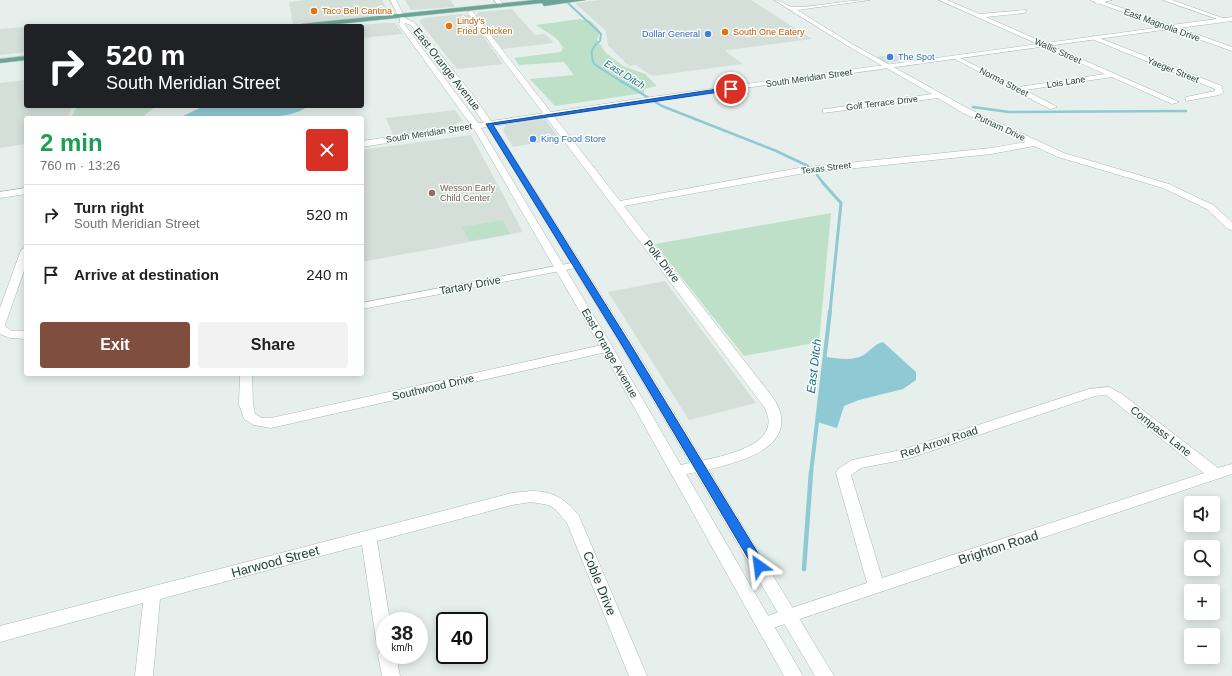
<!DOCTYPE html>
<html lang="en">
<head>
<meta charset="utf-8">
<style>
	body { margin:0; font-family:Arial,sans-serif; background:#f2f2f2; color:#202124; height:100vh; display:flex; flex-direction:column; font-size:15px; white-space:nowrap }
	* { box-sizing:border-box; margin:0 }
	p { font-size:13px; color:#757577 }
	.icon { flex:none; width:22px; height:22px; fill:none; stroke:currentColor; stroke-width:2; stroke-linecap:round; stroke-linejoin:round }
	.map { position:relative; flex:1; overflow:hidden }
	.drawer { position:absolute; left:24px; top:116px; width:340px; height:260px; display:flex; flex-direction:column; background:#fff; border-radius:4px; box-shadow:0 2px 10px #0003 }
	.drawer>* { flex:none }
	.banner { position:absolute; left:24px; top:24px; width:340px; height:84px; border-radius:4px; box-shadow:0 2px 10px #0003; background:#202124; color:#fff; overflow:hidden }
	.controls { position:absolute; left:1184px; top:496px; display:grid; gap:8px }
	.controls a { display:grid; place-items:center; width:36px; height:36px; border-radius:4px; background:#fff; box-shadow:0 2px 10px #0003; font-size:20px }
	.speed { position:absolute; left:376px; top:612px; display:flex; gap:8px; font-size:20px; font-weight:700; text-align:center }
	.speed>* { display:grid; place-content:center; width:52px; height:52px; border-radius:50%; background:#fff; box-shadow:0 2px 10px #0003; line-height:1 }
	.speed small { font-size:10px; font-weight:400 }
	.speed .limit { border:2px solid #111; border-radius:6px; background:#fff; color:#111 }
	.pin { position:absolute; display:grid; place-items:center; width:34px; height:34px; color:#fff; margin:-17px; border:2px solid #fff; border-radius:50%; box-shadow:0 1px 4px #0007 }
	.me { position:absolute; width:44px; margin:-22px; rotate:329deg; stroke-linejoin:round; filter:drop-shadow(0 0 3px #0008) }
	.turn { display:flex; align-items:center; gap:14px; height:84px; padding:0 16px; font-size:18px }
	.turn .icon { width:52px; height:52px; stroke-width:2.5 }
	.turn b { display:block; font-size:28px; line-height:34px }
	.round { display:grid; place-items:center; flex:none; width:42px; height:42px; border-radius:4px; background:#f2f2f2 }
	.headline { display:flex; align-items:center; justify-content:space-between; height:68px; padding:0 16px }
	h1 { font-size:24px; font-weight:800; line-height:30px; color:#1e9e55 }
	.primary-button { display:flex; gap:8px; margin-top:auto; padding:8px 16px }
	.primary-button a { flex:1; height:46px; border-radius:4px; background:#7f4e3f; color:#fff; font-size:16px; font-weight:800; line-height:46px; text-align:center }
	.primary-button a+a { background:#f2f2f2; color:#202124 }
	ul { padding:0; list-style:none }
	li { display:flex; align-items:center; gap:12px; height:60px; padding:0 16px; border-top:1px solid #e0e0e0 }
	li div { flex:1 }
	li b { display:block; font-size:15px }
	li em { font-style:normal }
	.map>svg:first-child { display:block }
	.built { fill:#d4dfda }
	.green { fill:#bfe0c8 }
	.water { fill:#8ec9d4 }
	.lines { fill:none; stroke-linecap:round; stroke-linejoin:round }
	.stream-far4 { stroke:#8ec9d4; stroke-width:2 }
	.stream-far3 { stroke:#8ec9d4; stroke-width:2.5 }
	.stream-far2 { stroke:#8ec9d4; stroke-width:3 }
	.stream-far1 { stroke:#8ec9d4; stroke-width:4 }
	.stream { stroke:#8ec9d4; stroke-width:4.5 }
	.street-casing { stroke:#a8b8b2; stroke-width:1 }
	.secondary-casing { stroke:#a4bbb3; stroke-width:1 }
	.primary-casing { stroke:#c2cac8; stroke-width:1 }
	.street { fill:#fff; fill-rule:evenodd }
	.secondary { fill:#fff; fill-rule:evenodd }
	.primary { fill:#6aa596; fill-rule:evenodd }
	.route { fill:#1a73e8; stroke:#114b97 }
	.food-dot { fill:#e8710a; stroke:#f7fbf9; stroke-width:1.5 }
	.shop-dot { fill:#3f7fe0; stroke:#f7fbf9; stroke-width:1.5 }
	.education-dot { fill:#8d6e63; stroke:#f7fbf9; stroke-width:1.5 }
	.labels { text-anchor:middle; stroke-width:3; stroke-linejoin:round; paint-order:stroke }
	.far-food-label { font-size:9px; fill:#c56008; stroke:#f7fbf9; text-anchor:start }
	.far-street-label { font-size:9px; fill:#24423a; stroke:#f7fbf9 }
	.far-shop-label { font-size:9px; fill:#366cbe; stroke:#f7fbf9; text-anchor:start }
	.far-education-label { font-size:9px; fill:#785e54; stroke:#f7fbf9; text-anchor:start }
	.far-water-label { font-size:10px; font-style:italic; fill:#1c6f80; stroke:#f7fbf9 }
	.street-label { font-size:11px; fill:#24423a; stroke:#f7fbf9 }
	.water-label { font-size:12px; font-style:italic; fill:#1c6f80; stroke:#f7fbf9 }
	.near-street-label { font-size:13px; fill:#24423a; stroke:#f7fbf9 }
</style>
</head>
<body>
<div class="map">
<svg width="1232" height="676" viewBox="0 0 1232 676">
	<rect width="100%" height="100%" fill="#e6efeb"/>
	<g class="built">
		<polygon points="306,0 382,0 389,13 381,16 293,25 289,2"/>
		<polygon points="405,0 450,0 455,7 411,10"/>
		<polygon points="600,0 751,0 812,39 727,50 725,51 743,64 652,76 635,65 629,66 608,45 606,31 575,3"/>
		<polygon points="512,9 535,35 545,34 554,43 502,49 476,15 479,12"/>
		<polygon points="462,14 468,15 503,64 457,69 419,21 425,18"/>
		<polygon points="384,23 395,23 403,34 362,38 362,26 351,26"/>
		<polygon points="26,27 26,52 0,55 0,29"/>
		<polygon points="906,53 917,58 887,63 875,57"/>
		<polygon points="26,80 26,106 72,106 68,118 26,118 26,144 0,148 0,83"/>
		<polygon points="455,110 463,121 457,123 457,126 411,134 393,135 386,118"/>
		<polygon points="545,119 560,139 513,147 503,130 506,125"/>
		<polygon points="471,135 523,232 362,262 362,150"/>
		<polygon points="665,281 756,403 689,420 608,292"/>
	</g>
	<g class="green">
		<polygon points="580,19 591,21 600,31 597,40 606,53 623,66 645,74 657,86 644,89 644,93 555,106 530,79 574,75 564,62 519,65 514,58 561,52 563,47 556,38 536,25"/>
		<polygon points="77,106 156,106 141,118 71,118"/>
		<polygon points="831,213 819,342 744,356 655,244"/>
		<polygon points="503,220 510,234 469,241 462,227"/>
	</g>
	<g class="water">
		<path d="M204,106h104c-19,18 -101,12 -129,12z"/>
		<path d="M883,342l33,30v8l-13,9 -44,11 -15,6 -7,22 -20,-6 8,-65c13,1 29,5 40,-3 7,-5 10,-10 18,-12z"/>
	</g>
	<g class="lines">
		<path class="stream-far4" d="M568,3l33,31 -1,7c-9,6 -10,13 -6,23l28,18"/>
		<g class="stream-far3">
			<polyline points="621,81 662,106 774,150 808,166"/>
			<polyline points="973,107 1009,112 1186,111"/>
			<polyline points="817,175 824,184"/>
		</g>
		<polyline class="stream-far2" points="823,183 841,203 830,312"/>
		<polyline class="stream-far1" points="811,473 830,311"/>
		<polyline class="stream" points="804,569 811,472"/>
		<defs>
			<g id="street">
				<polygon points="494,0 500,0 504,5 499,6"/>
				<path d="M774,0c8,0 13,7 20,7 24,0 51,-7 76,-7l-73,10 55,34 117,65 95,44 105,31 44,21 19,17v8l-4,-1 -21,-20 -44,-21 -105,-31 -24,-11 -43,8 -192,20 -175,32 150,193c35,57 -62,69 -97,77l-5,-1 -2,-4 2,-4c22,-6 91,-13 96,-41 2,-6 -1,-12 -3,-18l-298,-396 5,-1 148,190 179,-33 192,-20 35,-6 -63,-29 -25,-15 -115,15v-4h3l106,-15 -84,-48z"/>
				<polygon points="939,0 947,0 979,14 1026,10 1026,12 1024,13 986,17 1179,102 1172,104 1112,77 1025,90 1057,107 1050,109 953,58 958,57 1019,87 1105,74"/>
				<polygon points="1099,0 1112,0 1097,4 1094,2"/>
				<polygon points="1163,0 1172,0 1228,20 1223,21"/>
				<polygon points="1094,36 1222,86 1223,93 1219,95 1186,101 1186,97 1215,91 1215,89 1092,39 1091,38"/>
				<polygon points="26,247 26,265 5,325 6,327 12,331 26,331 26,339 10,338 0,334 0,308 21,250"/>
				<polygon points="577,262 581,263 582,265 581,267 362,309 362,303"/>
				<polygon points="607,344 611,345 613,348 611,351 271,428 254,425 244,419 239,404 240,374 252,374 253,404 255,414 262,418 271,418"/>
				<path d="M1109,387l13,7 96,74 14,-4v10l-468,157 -6,-2 -3,-5 3,-5 109,-36 -31,-110 2,-4 14,-9 49,-10 188,-61zM1106,395l98,78 -322,105 -31,-103 10,-7 46,-9 188,-63z"/>
				<path d="M531,491c22,0 35,8 48,25l68,160h-18l-62,-153 -12,-14 -6,-4 -18,-3 -19,3 -135,36 13,80h-5v27l-6,-3 -3,-5 -14,-95 -202,54 -7,77h-18l8,-73 -143,39v-16l512,-133z"/>
				<polygon points="385,648 385,655 396,655 400,676 382,676 378,655 381,649"/>
			</g>
			<g id="secondary">
				<path d="M390,0h6l9,18 10,5 58,72 18,26 153,-23 519,-71 -73,-27h9l72,25 61,-8v4l-53,7 53,19v4l-62,-22 -526,73 -150,24 137,216 203,334h-19l-196,-334 -122,-200 -10,-15 -6,1 132,220 190,328h-19l-183,-328 -127,-219 -112,18v-6l109,-16 -72,-100 1,-6zM405,23l6,2 73,98h-6l-73,-98z"/>
				<polygon points="26,188 26,194 0,198 0,192"/>
			</g>
			<g id="primary">
				<polygon points="535,0 586,0 544,6 542,3 319,26 298,26 301,24"/>
				<polygon points="26,56 26,60 0,63 0,59"/>
			</g>
		</defs>
		<use href="#street" class="street-casing"/>
		<use href="#secondary" class="secondary-casing"/>
		<use href="#primary" class="primary-casing"/>
		<use href="#street" class="street"/>
		<use href="#secondary" class="secondary"/>
		<use href="#primary" class="primary"/>
	</g>
	<polygon class="route" points="731,87 733,90 493,125 629,342 764,563 766,566 764,570 759,571 755,570 620,342 486,124"/>
	<g class="food-dot">
		<circle cx="314" cy="11" r="4"/>
		<circle cx="449" cy="26" r="4"/>
		<circle cx="725" cy="32" r="4"/>
	</g>
	<g class="shop-dot">
		<circle cx="708" cy="34" r="4"/>
		<circle cx="890" cy="57" r="4"/>
		<circle cx="533" cy="139" r="4"/>
	</g>
	<circle class="education-dot" cx="432" cy="193" r="4"/>
	<g class="labels">
		<g class="far-food-label">
			<text x="322" y="14">Taco Bell Cantina</text>
			<text x="457" y="24">Lindy's<tspan x="457" dy="10">Fried Chicken</tspan></text>
			<text x="733" y="35">South One Eatery</text>
		</g>
		<g class="far-street-label">
			<text transform="translate(1162 25) rotate(20)" y="3">East Magnolia Drive</text>
			<text transform="translate(1058 51) rotate(24)" y="3">Wallis Street</text>
			<text transform="translate(1173 70) rotate(22)" y="3">Yaeger Street</text>
			<text transform="translate(809 78) rotate(-8)" y="3">South Meridian Street</text>
			<text transform="translate(1004 82) rotate(27)" y="3">Norma Street</text>
			<text transform="translate(1066 82) rotate(-9)" y="3">Lois Lane</text>
			<text transform="translate(882 103) rotate(-7)" y="3">Golf Terrace Drive</text>
			<text transform="translate(1000 127) rotate(25)" y="3">Putnam Drive</text>
			<text transform="translate(429 133) rotate(-9)" y="3">South Meridian Street</text>
			<text transform="translate(826 168) rotate(-7)" y="3">Texas Street</text>
		</g>
		<g class="far-shop-label">
			<text x="700" y="37" text-anchor="end">Dollar General</text>
			<text x="898" y="60">The Spot</text>
			<text x="541" y="142">King Food Store</text>
		</g>
		<g class="far-education-label">
			<text x="440" y="191">Wesson Early<tspan x="440" dy="10">Child Center</tspan></text>
		</g>
		<g class="far-water-label">
			<text transform="translate(625 74) rotate(32)" y="4">East Ditch</text>
		</g>
		<g class="street-label">
			<text transform="translate(447 69) rotate(52)" y="4">East Orange Avenue</text>
			<text transform="translate(662 261) rotate(52)" y="4">Polk Drive</text>
			<text transform="translate(470 285) rotate(-11)" y="4">Tartary Drive</text>
			<text transform="translate(610 353) rotate(60)" y="4">East Orange Avenue</text>
			<text transform="translate(433 387) rotate(-13)" y="4">Southwood Drive</text>
			<text transform="translate(1161 431) rotate(38)" y="4">Compass Lane</text>
			<text transform="translate(939 442) rotate(-18)" y="4">Red Arrow Road</text>
		</g>
		<g class="water-label">
			<text transform="translate(814 366) rotate(-83)" y="4">East Ditch</text>
		</g>
		<g class="near-street-label">
			<text transform="translate(998 547) rotate(-18)" y="5">Brighton Road</text>
			<text transform="translate(275 561) rotate(-15)" y="5">Harwood Street</text>
			<text transform="translate(600 583) rotate(68)" y="5">Coble Drive</text>
		</g>
	</g>
</svg>
<div class="controls">
<a><svg class="icon" aria-label="sound" viewBox="0 0 24 24"><path d="M4 9h4l5-4v14l-5-4H4zM17 9q2 3 0 6"/></svg></a>
<a><svg class="icon" aria-label="search" viewBox="0 0 24 24"><circle cx="10" cy="10" r="6"/><path d="M15 15l6 6"/></svg></a>
<a>+</a>
<a>−</a>
</div>
<div class="speed"><div>38<small>km/h</small></div><div class="limit">40</div></div>
<div class="pin" style="left:731px;top:89px;background:#d93025"><svg class="icon" aria-label="arrive" viewBox="0 0 24 24"><path d="M6 21V4h12l-3 4 3 4H6"/></svg></div>
<svg class="me" style="left:759px;top:566px" viewBox="-20 -20 40 40"><path d="M0-17L14 15 0 8-14 15z" fill="#1a73e8" stroke="#fff" stroke-width="4"/></svg>
<div class="banner">
<div class="turn"><svg class="icon" aria-label="right" viewBox="0 0 24 24"><path d="M7 20v-9h11M14 6l5 5-5 5"/></svg><div><b>520 m</b>South Meridian Street</div></div>
</div>
<section class="drawer">
<div class="headline"><div><h1>2 min</h1><p>760 m · 13:26</p></div><a class="round" style="background:#d93025;color:#fff"><svg class="icon" aria-label="close" viewBox="0 0 24 24"><path d="M6 6l12 12M18 6L6 18"/></svg></a></div>
<ul>
<li><svg class="icon" aria-label="right" viewBox="0 0 24 24"><path d="M7 20v-9h11M14 6l5 5-5 5"/></svg><div><b>Turn right</b><p>South Meridian Street</p></div><em>520 m</em></li>
<li><svg class="icon" aria-label="arrive" viewBox="0 0 24 24"><path d="M6 21V4h12l-3 4 3 4H6"/></svg><div><b>Arrive at destination</b></div><em>240 m</em></li>
</ul>
<div class="primary-button"><a>Exit</a><a>Share</a></div>
</section>
</div>
</body>
</html>
